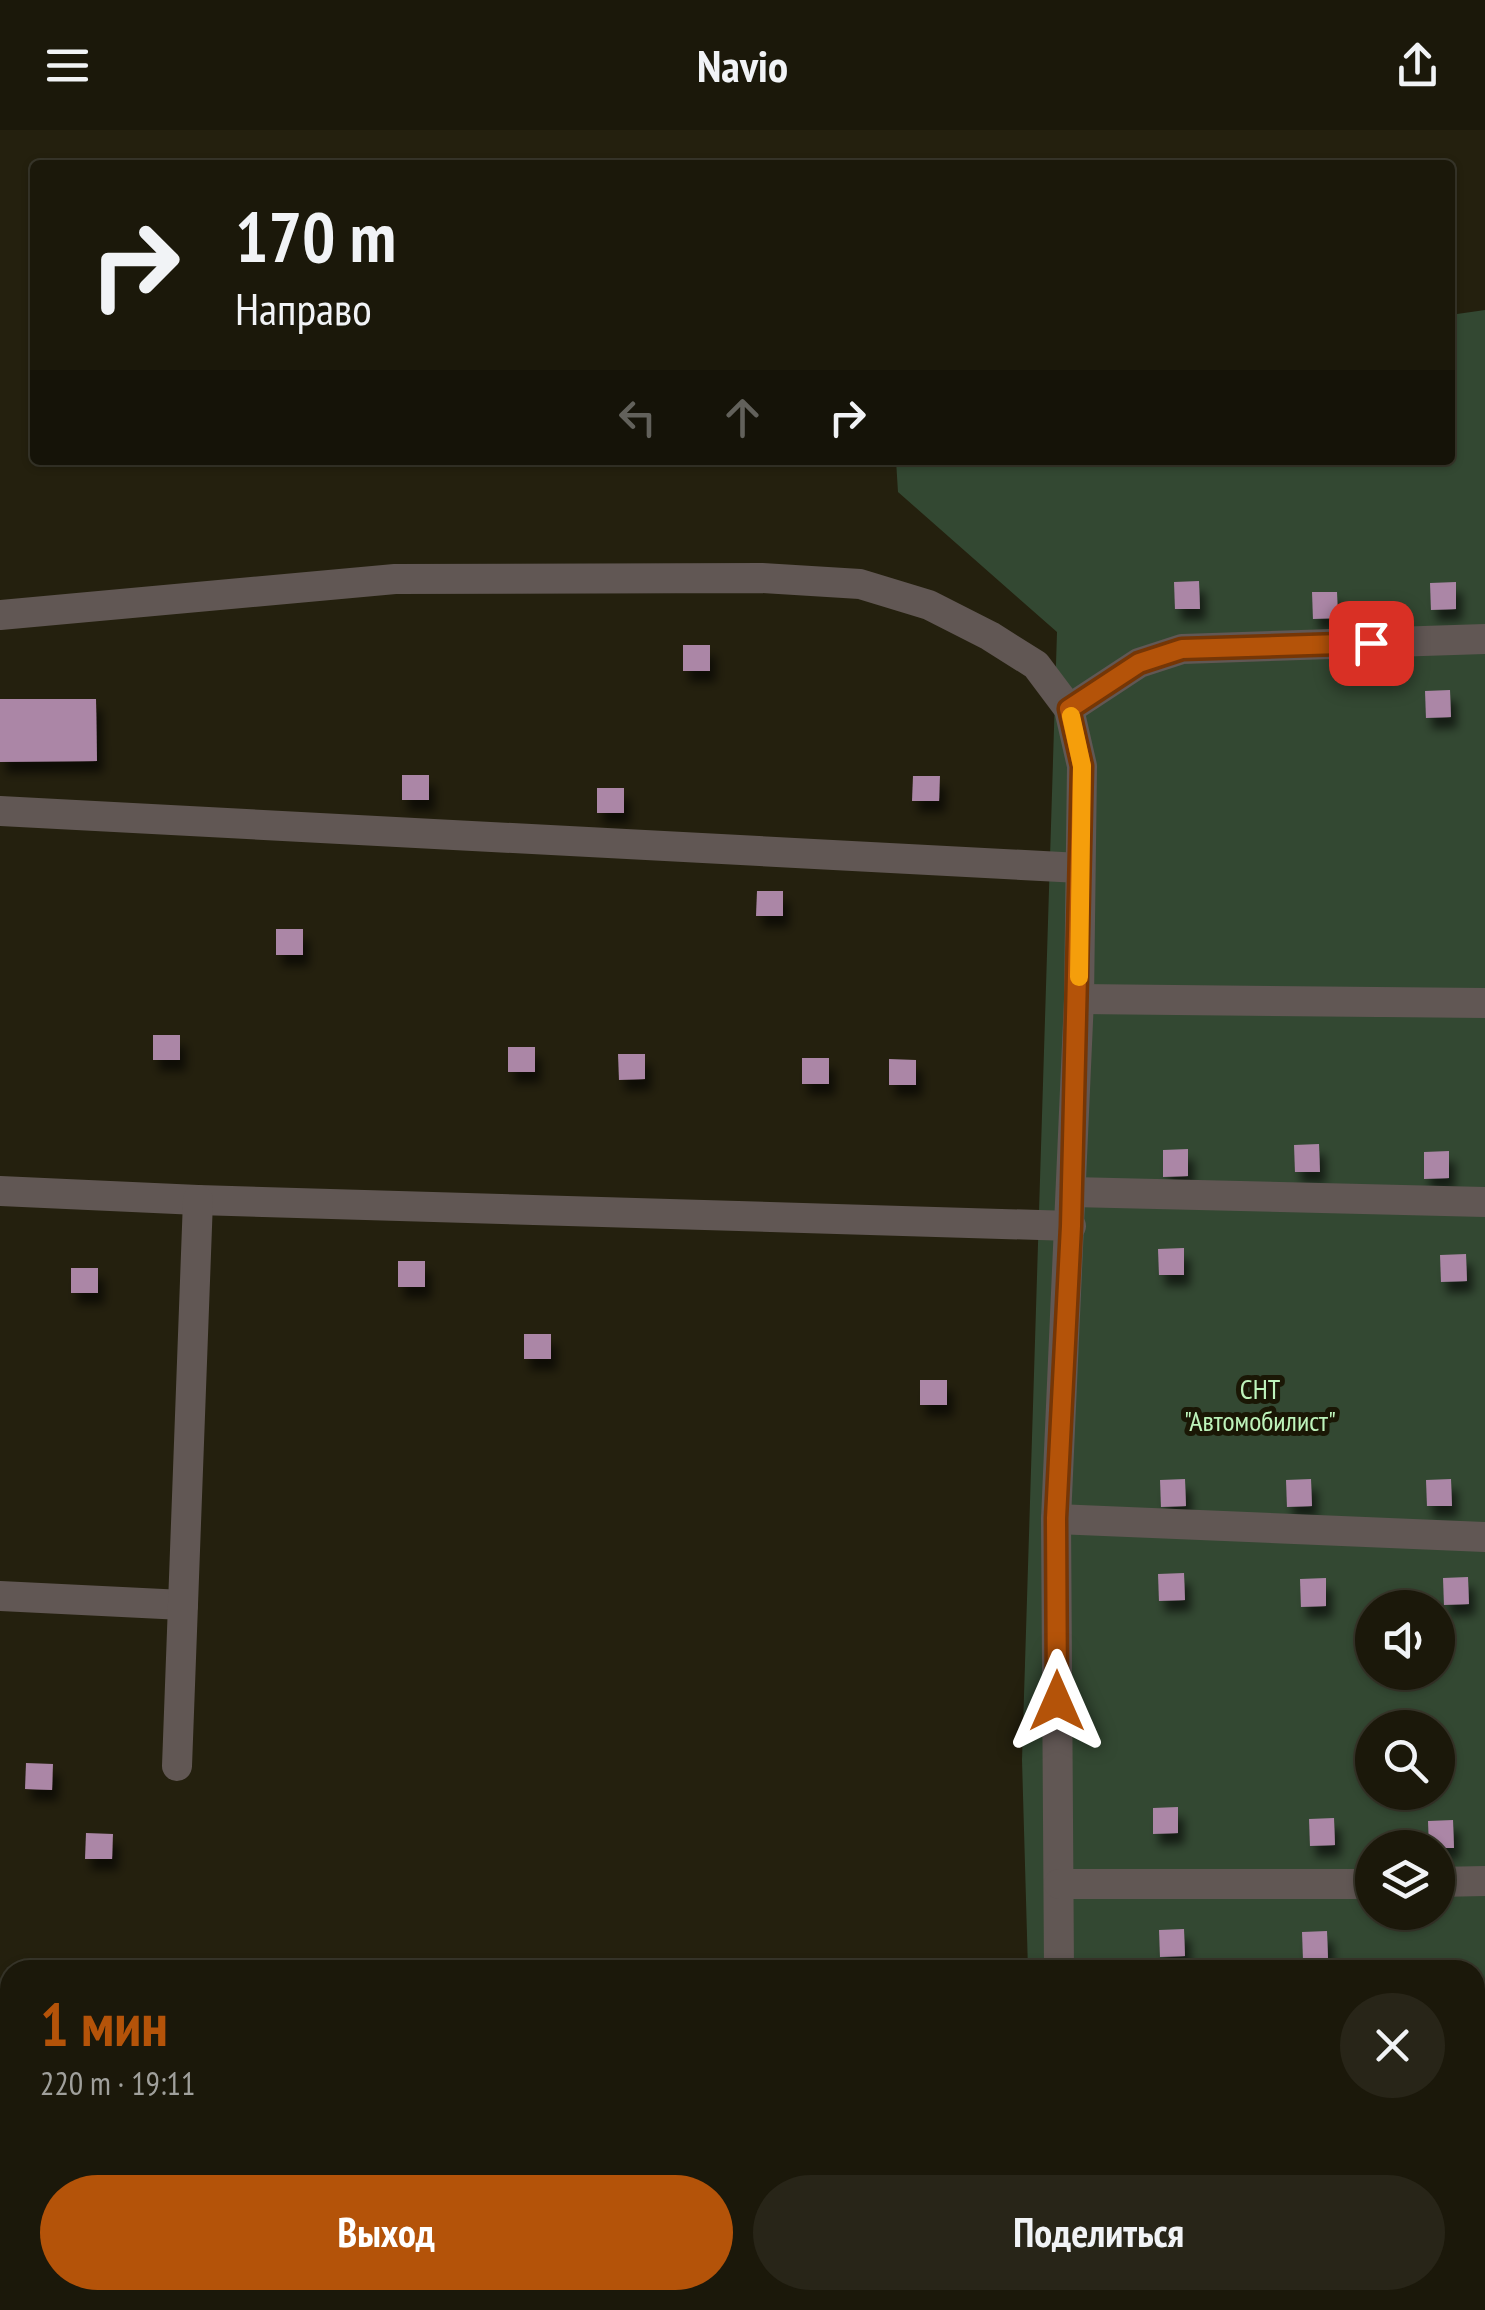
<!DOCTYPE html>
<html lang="ru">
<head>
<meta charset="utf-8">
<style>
	body { margin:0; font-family:"PT Sans Narrow",sans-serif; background:#282518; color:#f1f3f6; height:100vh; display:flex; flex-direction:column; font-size:38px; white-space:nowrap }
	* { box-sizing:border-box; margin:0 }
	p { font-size:32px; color:#a0a09c }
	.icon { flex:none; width:55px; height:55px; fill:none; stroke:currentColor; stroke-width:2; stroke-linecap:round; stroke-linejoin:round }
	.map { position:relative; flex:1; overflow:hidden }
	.sheet { position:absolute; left:0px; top:1830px; width:1485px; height:350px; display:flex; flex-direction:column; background:#1b180a; border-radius:30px 30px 0 0; box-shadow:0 2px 8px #0004,0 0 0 2px #39372b }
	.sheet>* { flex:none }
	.banner { position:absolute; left:30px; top:30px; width:1425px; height:305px; border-radius:10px; box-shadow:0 2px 8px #0004,0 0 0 2px #39372b; background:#1b180a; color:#f1f3f6; overflow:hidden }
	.tools { position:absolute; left:1355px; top:1460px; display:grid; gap:20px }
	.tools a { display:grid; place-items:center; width:100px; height:100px; border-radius:50%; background:#1b180a; box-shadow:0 2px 8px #0004,0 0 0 2px #39372b; font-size:50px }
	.pin { position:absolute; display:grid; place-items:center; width:85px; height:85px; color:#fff; margin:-42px; border-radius:20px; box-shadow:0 5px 15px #0006 }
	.me { position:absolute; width:110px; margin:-55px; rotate:0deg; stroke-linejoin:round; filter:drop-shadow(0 0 8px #0008) }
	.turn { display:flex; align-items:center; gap:35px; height:210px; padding:0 40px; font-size:45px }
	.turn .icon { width:130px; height:130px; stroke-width:2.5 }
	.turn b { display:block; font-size:70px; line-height:85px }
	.lanes { display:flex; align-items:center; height:95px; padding:0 40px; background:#0003; justify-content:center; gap:50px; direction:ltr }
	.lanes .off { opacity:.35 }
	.round { display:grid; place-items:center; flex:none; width:105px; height:105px; border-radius:52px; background:#282518 }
	.overview { display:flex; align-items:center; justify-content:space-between; height:170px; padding:0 40px }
	h1 { font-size:60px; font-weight:600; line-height:75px; color:#b45309 }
	.action { display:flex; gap:20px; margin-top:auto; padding:20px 40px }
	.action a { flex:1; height:115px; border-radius:60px; background:#b45309; color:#fff; font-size:40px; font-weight:600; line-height:115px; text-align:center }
	.action a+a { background:#282518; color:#f1f3f6 }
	header { display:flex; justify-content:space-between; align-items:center; height:130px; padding:0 40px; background:#1b180a; font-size:45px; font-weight:600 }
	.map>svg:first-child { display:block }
	.green { fill:#334832; fill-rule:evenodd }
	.building { fill:#ab86a6; filter:url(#shadow) }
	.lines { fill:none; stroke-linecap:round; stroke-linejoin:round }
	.minor { stroke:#615754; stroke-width:30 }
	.route-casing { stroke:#753606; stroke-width:25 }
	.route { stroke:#b45309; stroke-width:18 }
	.slow { stroke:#f59e0b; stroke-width:18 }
	.labels { text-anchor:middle; stroke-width:10; stroke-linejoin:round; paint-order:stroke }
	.park-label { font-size:28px; fill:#bef4bb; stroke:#1a1705 }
</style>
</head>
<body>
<header><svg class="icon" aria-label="menu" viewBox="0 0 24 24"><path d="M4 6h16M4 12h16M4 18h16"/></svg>Navio<svg class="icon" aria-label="share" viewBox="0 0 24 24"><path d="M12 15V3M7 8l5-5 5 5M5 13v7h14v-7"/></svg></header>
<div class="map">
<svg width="1485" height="2180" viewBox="0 0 1485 2180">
	<defs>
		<filter id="shadow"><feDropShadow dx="6" dy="11" stdDeviation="5" flood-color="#0009"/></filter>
	</defs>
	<rect width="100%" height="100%" fill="#24200e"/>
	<path class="green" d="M1485,180v2000h-448v-10h438v-330h-447l-6,-210 35,-1128 -159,-140 -2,-32h554v-145zM1372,1478h66v64h-66zM1372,1598h66v64h-66zM1372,1718h66v64h-66z"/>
	<g class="building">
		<polygon points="1199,451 1200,479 1175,479 1174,452"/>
		<polygon points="1456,452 1456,479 1431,480 1430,453"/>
		<polygon points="1312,462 1337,462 1338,488 1313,489"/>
		<rect x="683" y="515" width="27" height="26"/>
		<polygon points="1450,560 1451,587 1426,588 1425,561"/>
		<polygon points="0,569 96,569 97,631 0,632"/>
		<rect x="402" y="645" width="27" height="25"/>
		<polygon points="913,646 940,646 939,671 912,671"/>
		<rect x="597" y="658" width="27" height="25"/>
		<polygon points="757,761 783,761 783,786 756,786"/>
		<rect x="276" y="799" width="27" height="26"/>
		<rect x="153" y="905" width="27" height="25"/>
		<rect x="508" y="917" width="27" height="25"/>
		<polygon points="618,924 645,924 645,949 619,950"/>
		<rect x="802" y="928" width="27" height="26"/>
		<polygon points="889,929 916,930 916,955 889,955"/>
		<polygon points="1319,1014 1320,1042 1295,1042 1294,1015"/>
		<polygon points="1188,1019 1188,1046 1163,1047 1163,1020"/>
		<polygon points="1449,1021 1449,1048 1424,1049 1424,1022"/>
		<polygon points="1184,1118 1184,1145 1159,1145 1158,1119"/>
		<polygon points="1466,1124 1467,1151 1441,1152 1440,1125"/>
		<rect x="398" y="1131" width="27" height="26"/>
		<rect x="71" y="1138" width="27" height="25"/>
		<rect x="524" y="1204" width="27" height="25"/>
		<rect x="920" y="1250" width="27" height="25"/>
		<polygon points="1185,1349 1186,1376 1161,1377 1160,1350"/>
		<polygon points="1311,1349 1312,1376 1287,1377 1286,1350"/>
		<polygon points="1451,1349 1452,1376 1427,1376 1426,1350"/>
		<polygon points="1184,1443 1185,1470 1159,1471 1158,1444"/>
		<polygon points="1468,1447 1469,1474 1444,1475 1443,1448"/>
		<polygon points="1326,1448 1326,1476 1301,1477 1300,1449"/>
		<polygon points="26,1633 53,1634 52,1660 25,1659"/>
		<polygon points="1178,1677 1178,1703 1153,1704 1153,1678"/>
		<polygon points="1334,1688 1335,1715 1310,1716 1309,1689"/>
		<polygon points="1453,1690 1454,1718 1429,1718 1428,1691"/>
		<polygon points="86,1703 113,1704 112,1729 85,1729"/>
		<polygon points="1184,1799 1185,1826 1160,1827 1159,1800"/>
		<polygon points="1327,1801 1328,1828 1303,1829 1302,1802"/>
	</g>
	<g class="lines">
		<g class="minor">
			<polyline points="0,485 395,449 762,448 860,454 929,475 990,506 1036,535 1069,579 1082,636 1079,869 1056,1389 1059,1840"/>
			<polyline points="1069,579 1139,533 1182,519 1485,509"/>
			<polyline points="0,681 1080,738"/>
			<polyline points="1079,869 1485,873"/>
			<polyline points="0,1061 198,1070 1071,1096"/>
			<polyline points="1072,1062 1485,1072"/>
			<polyline points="1056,1389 1485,1407"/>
			<polyline points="0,1466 183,1475"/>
			<polyline points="177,1636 198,1070"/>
			<polyline points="1438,1752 1485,1751"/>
			<polyline points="1059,1754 1372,1754"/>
			<polyline points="0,1864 10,1864"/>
			<polyline points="1475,2085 1485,2085"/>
			<polyline points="1064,2170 1064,2180"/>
		</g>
	</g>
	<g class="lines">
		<defs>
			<polyline id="route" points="1057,1571 1056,1388 1071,1096 1082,636 1069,579 1139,533 1182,519 1371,513"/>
		</defs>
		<use href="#route" class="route-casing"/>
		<use href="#route" class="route"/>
		<polyline class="slow" points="1071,586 1082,636 1079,847"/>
	</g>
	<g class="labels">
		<g class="park-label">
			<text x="1260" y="1269">СНТ<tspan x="1260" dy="32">"Автомобилист"</tspan></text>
		</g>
	</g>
</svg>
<div class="tools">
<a><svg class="icon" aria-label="sound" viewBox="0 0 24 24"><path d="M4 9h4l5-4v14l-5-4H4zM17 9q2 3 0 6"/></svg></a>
<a><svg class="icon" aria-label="search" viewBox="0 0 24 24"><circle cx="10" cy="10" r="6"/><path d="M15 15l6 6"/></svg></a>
<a><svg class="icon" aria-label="layers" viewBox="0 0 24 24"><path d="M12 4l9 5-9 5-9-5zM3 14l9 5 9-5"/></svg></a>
</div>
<div class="pin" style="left:1371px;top:513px;background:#d93025"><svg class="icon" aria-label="arrive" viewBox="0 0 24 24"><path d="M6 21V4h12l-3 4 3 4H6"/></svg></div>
<svg class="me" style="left:1057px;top:1571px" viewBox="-20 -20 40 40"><path d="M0-17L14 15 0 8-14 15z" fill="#b45309" stroke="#fff" stroke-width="4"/></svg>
<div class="banner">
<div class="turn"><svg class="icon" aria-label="right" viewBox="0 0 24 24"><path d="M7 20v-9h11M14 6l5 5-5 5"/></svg><div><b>170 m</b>Направо</div></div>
<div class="lanes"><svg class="icon off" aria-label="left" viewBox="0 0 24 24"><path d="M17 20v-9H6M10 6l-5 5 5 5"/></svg><svg class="icon off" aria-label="ahead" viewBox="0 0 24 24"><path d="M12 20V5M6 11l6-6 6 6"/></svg><svg class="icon" aria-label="right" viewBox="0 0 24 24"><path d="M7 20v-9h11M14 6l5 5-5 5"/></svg></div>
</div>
<section class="sheet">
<div class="overview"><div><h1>1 мин</h1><p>220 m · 19:11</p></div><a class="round"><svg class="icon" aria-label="close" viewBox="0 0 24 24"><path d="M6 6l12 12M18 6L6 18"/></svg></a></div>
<div class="action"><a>Выход</a><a>Поделиться</a></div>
</section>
</div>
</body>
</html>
